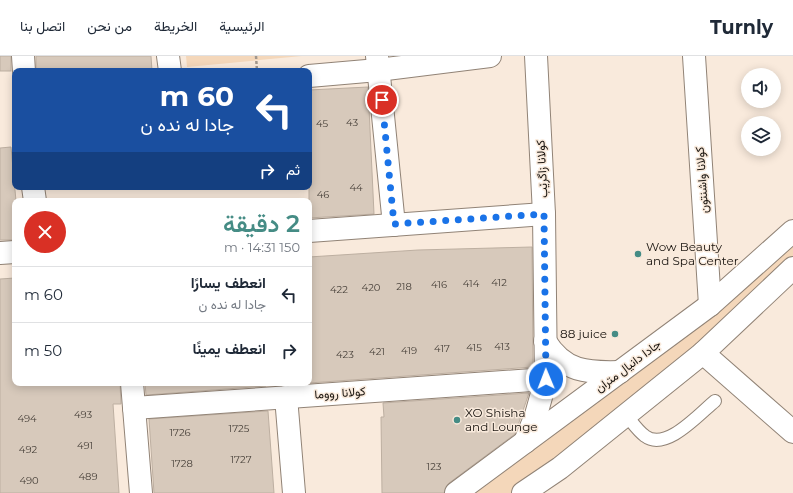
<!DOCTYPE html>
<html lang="ar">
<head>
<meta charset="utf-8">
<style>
	body { margin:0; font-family:Montserrat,Vazirmatn,sans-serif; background:#f2f2f3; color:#1f2937; direction:rtl; height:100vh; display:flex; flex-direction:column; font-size:15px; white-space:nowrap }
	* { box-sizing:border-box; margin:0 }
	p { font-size:13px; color:#747a83 }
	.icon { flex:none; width:22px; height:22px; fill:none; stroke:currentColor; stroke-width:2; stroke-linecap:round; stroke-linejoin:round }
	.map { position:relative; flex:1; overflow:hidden; direction:ltr }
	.panel { position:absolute; left:12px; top:142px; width:300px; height:188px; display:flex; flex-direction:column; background:#fff; border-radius:8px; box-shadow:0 2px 10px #0003; direction:rtl }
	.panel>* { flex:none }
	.guide { position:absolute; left:12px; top:12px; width:300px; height:122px; border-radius:8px; box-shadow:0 2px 10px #0003; direction:rtl; background:#1a4fa0; color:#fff; overflow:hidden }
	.controls { position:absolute; left:741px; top:12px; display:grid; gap:8px }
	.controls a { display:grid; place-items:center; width:40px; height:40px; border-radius:50%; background:#fff; box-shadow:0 2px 10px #0003; font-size:20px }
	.pin { position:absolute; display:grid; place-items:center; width:34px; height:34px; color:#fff; margin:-17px; border:2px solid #fff; border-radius:50%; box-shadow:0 1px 4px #0007 }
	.me { position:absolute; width:44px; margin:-22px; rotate:359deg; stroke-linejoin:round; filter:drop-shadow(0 0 3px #0008) }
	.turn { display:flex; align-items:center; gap:14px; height:84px; padding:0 12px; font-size:18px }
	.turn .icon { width:52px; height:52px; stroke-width:2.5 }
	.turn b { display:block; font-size:28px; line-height:34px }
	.then { display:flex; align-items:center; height:38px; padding:0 12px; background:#0003; gap:8px; font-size:15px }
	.round { display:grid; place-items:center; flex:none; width:42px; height:42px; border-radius:21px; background:#f2f2f3 }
	.headline { display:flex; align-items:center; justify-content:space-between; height:68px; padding:0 12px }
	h1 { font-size:24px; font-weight:600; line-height:30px; color:#458c85 }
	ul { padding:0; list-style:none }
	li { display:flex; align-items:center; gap:12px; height:56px; padding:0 12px; border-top:1px solid #e0e1e3 }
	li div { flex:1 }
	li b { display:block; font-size:15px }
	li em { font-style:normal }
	header { display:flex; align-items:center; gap:24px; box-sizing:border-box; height:56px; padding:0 20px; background:#fff; border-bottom:1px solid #e0e1e3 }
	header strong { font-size:19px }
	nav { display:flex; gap:22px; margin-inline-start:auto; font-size:14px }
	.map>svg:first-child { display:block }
	.green { fill:#f4d7ba }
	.building { fill:#d7c9bb; stroke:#bdafa1 }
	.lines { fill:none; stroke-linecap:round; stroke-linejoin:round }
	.lane-casing { stroke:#918376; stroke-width:14 }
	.street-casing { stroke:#918376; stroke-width:24 }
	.secondary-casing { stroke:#918376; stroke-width:24 }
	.primary-casing { stroke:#918376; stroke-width:24 }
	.path { stroke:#a2978d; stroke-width:2.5; stroke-dasharray:3 2; stroke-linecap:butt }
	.lane { stroke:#fff; stroke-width:12 }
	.street { stroke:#fff; stroke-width:22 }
	.secondary { stroke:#fff; stroke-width:22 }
	.primary { stroke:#fff; stroke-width:22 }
	.route { stroke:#1a73e8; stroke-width:7; stroke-dasharray:0 12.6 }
	.poi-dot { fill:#458c85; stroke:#f9eadc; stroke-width:1.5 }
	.labels { text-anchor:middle; stroke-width:3; stroke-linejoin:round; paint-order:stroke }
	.number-label { font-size:10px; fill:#48413a }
	.street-label { font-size:12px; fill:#19140f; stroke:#f9eadc }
	.poi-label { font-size:12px; fill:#19140f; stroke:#f9eadc; text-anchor:start }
</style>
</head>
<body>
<header>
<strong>Turnly</strong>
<nav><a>الرئيسية</a><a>الخريطة</a><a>من نحن</a><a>اتصل بنا</a></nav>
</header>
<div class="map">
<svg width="793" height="437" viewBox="0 0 793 437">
	<rect width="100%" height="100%" fill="#f9eadc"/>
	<g class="green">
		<polygon points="186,0 302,0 187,11"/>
		<polygon points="793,179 793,210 519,437 463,437"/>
	</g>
	<g class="building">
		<rect x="0" y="0" width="11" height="15"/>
		<polygon points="36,0 151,0 152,15 36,15"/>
		<polygon points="368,31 374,158 309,162 309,34"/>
		<polygon points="11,91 16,145 15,184 0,184 0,92"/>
		<polygon points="532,191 533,311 309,327 309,201 418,194"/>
		<polygon points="15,222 15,327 120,327 121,348 113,348 119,437 0,437 0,223"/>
		<polygon points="145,327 266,327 266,330 146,339"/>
		<polygon points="529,337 515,378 449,427 444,437 382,437 381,361 384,361 383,347"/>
		<polygon points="268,355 274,437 154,437 149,363"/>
	</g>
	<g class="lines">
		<defs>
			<path id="lane" d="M626,359c6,7 12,16 19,21 21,16 54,-22 70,-35"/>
			<g id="street">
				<polyline points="23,0 24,15"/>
				<polyline points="168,0 170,15"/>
				<polyline points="377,0 394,169"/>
				<polyline points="694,0 710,249"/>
				<polyline points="309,20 378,14 490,0"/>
				<polyline points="33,131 35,145"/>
				<polyline points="703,297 793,376"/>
				<polyline points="132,327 141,437"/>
				<polyline points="286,341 294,437"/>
				<polyline points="134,352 546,323"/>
			</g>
			<g id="secondary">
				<polyline points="309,175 544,158"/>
				<polyline points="0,197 15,196"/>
				<path d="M545,285c19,31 42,32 75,31"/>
				<polyline points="525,386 536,359 546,323 544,158 536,0"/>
			</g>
			<g id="primary">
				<polyline points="456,437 710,249 793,175"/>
				<polyline points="523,437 560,412 703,297 793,212"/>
			</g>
		</defs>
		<use href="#lane" class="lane-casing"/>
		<use href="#street" class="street-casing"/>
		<use href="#secondary" class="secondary-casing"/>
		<use href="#primary" class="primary-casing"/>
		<polyline class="path" points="256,0 257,15"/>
		<use href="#lane" class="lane"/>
		<use href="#street" class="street"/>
		<use href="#secondary" class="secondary"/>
		<use href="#primary" class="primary"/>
	</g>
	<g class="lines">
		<polyline class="route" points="382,44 394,168 544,158 546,323"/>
	</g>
	<g class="poi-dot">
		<circle cx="638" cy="198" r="4"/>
		<circle cx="615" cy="278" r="4"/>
		<circle cx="457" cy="364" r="4"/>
	</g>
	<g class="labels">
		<g class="number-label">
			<text x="352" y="70">43</text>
			<text x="322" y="71">45</text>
			<text x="356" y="135">44</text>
			<text x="323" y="142">46</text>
			<text x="499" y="230">412</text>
			<text x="471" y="231">414</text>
			<text x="439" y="232">416</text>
			<text x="404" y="234">218</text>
			<text x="371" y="235">420</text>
			<text x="339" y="237">422</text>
			<text x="502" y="294">413</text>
			<text x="474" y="295">415</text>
			<text x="442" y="296">417</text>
			<text x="409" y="298">419</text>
			<text x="377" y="299">421</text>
			<text x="345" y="302">423</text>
			<text x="83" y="362">493</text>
			<text x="27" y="366">494</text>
			<text x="239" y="376">1725</text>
			<text x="180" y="380">1726</text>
			<text x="85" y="393">491</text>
			<text x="28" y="397">492</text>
			<text x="241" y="407">1727</text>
			<text x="182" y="411">1728</text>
			<text x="434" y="414">123</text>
			<text x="88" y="424">489</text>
			<text x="29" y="428">490</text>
		</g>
		<g class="street-label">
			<text transform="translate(542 113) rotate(-93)" y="4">كولانا زاگرێب</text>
			<text transform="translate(702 124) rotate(-94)" y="4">كولانا واشنتون</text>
			<text transform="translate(628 310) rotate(-37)" y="4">جادا دانيال متران</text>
			<text transform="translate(340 337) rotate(-4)" y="4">كولانا رووما</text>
		</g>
		<g class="poi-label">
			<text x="646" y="195">Wow Beauty<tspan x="646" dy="14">and Spa Center</tspan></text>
			<text x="607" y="282" text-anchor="end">88 juice</text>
			<text x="465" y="361">XO Shisha<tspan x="465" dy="14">and Lounge</tspan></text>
		</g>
	</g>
</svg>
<div class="controls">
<a><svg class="icon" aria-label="sound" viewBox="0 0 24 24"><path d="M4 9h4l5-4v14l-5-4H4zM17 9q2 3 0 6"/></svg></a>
<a><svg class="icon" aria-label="layers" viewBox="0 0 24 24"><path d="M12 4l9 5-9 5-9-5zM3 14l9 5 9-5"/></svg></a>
</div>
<div class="pin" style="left:382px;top:44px;background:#d93025"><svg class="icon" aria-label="arrive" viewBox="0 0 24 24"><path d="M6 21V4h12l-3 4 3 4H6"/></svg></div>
<svg class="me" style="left:546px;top:323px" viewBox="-20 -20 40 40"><circle r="17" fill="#1a73e8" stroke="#fff" stroke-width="3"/><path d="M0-11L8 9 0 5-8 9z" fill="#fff"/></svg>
<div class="guide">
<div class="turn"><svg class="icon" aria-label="left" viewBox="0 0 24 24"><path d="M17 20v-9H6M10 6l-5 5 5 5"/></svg><div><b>60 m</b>جادا له نده ن</div></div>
<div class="then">ثم<svg class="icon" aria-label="right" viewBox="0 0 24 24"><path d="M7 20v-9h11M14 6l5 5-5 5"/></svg></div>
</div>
<section class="panel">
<div class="headline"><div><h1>2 دقيقة</h1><p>150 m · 14:31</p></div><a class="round" style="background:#d93025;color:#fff"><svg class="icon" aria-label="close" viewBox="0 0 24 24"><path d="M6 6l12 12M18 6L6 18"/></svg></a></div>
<ul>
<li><svg class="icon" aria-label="left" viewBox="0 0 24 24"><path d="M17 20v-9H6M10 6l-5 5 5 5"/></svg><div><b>انعطف يسارًا</b><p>جادا له نده ن</p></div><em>60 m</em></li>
<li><svg class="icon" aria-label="right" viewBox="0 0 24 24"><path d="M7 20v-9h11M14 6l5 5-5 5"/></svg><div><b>انعطف يمينًا</b></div><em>50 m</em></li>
</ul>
</section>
</div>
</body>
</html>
